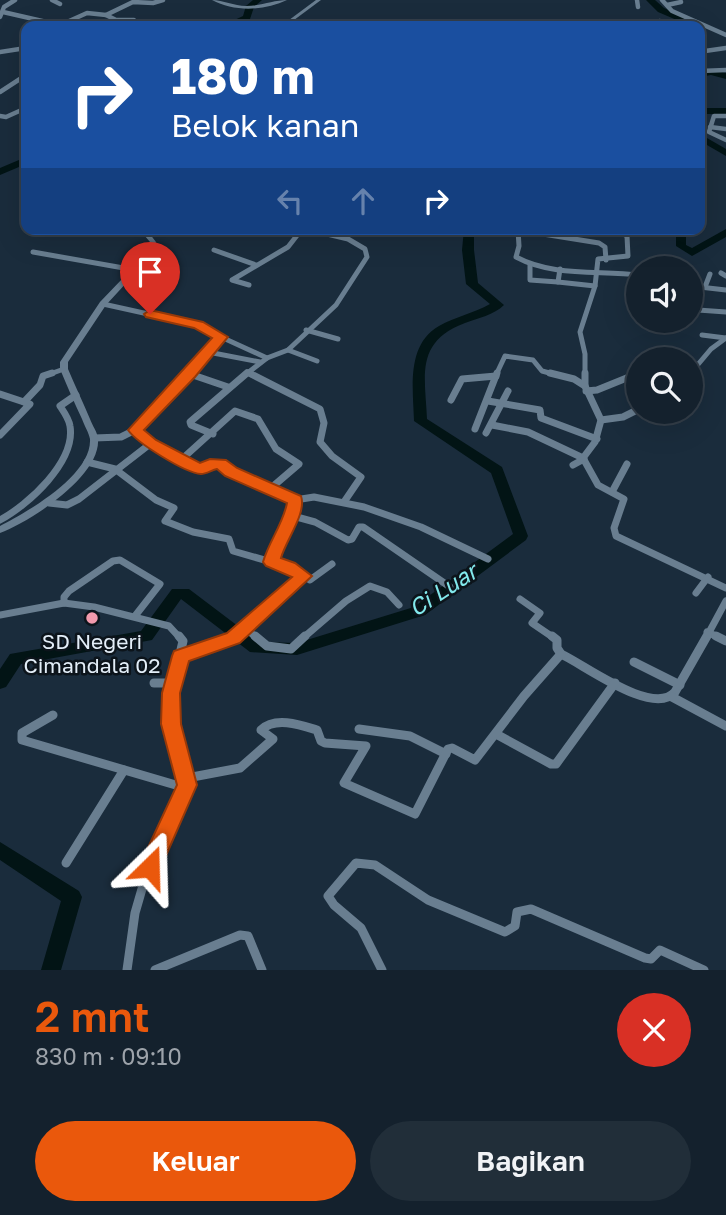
<!DOCTYPE html>
<html lang="id">
<head>
<meta charset="utf-8">
<style>
	body { margin:0; font-family:"Golos Text",sans-serif; background:#212e39; color:#f1f3f6; height:100vh; display:flex; flex-direction:column; font-size:26px; white-space:nowrap }
	* { box-sizing:border-box; margin:0 }
	p { font-size:23px; color:#9da3aa }
	.icon { flex:none; width:38px; height:38px; fill:none; stroke:currentColor; stroke-width:2; stroke-linecap:round; stroke-linejoin:round }
	.map { position:relative; height:970px; overflow:hidden }
	.sheet { display:flex; flex-direction:column; background:#14212d; flex:1 }
	.sheet>* { flex:none }
	.top-card { position:absolute; left:21px; top:21px; width:684px; height:214px; border-radius:14px; box-shadow:0 7px 28px #0002,0 0 0 2px #333e49; background:#1a4fa0; color:#fff; overflow:hidden }
	.controls { position:absolute; left:626px; top:256px; display:grid; gap:14px }
	.controls a { display:grid; place-items:center; width:77px; height:77px; border-radius:50%; background:#14212d; box-shadow:0 7px 28px #0002,0 0 0 2px #333e49; font-size:35px }
	.pin { position:absolute; display:grid; place-items:center; width:60px; height:60px; color:#fff; margin:-72px -30px; border-radius:50% 50% 50% 0; rotate:-45deg; box-shadow:0 0 7px #0007 }
	.pin .icon { rotate:45deg }
	.me { position:absolute; width:77px; margin:-38px; rotate:22deg; stroke-linejoin:round; filter:drop-shadow(0 0 5px #0008) }
	.turn { display:flex; align-items:center; gap:24px; height:147px; padding:0 35px; font-size:32px }
	.turn .icon { width:91px; height:91px; stroke-width:2.5 }
	.turn b { display:block; font-size:49px; line-height:60px }
	.lanes { display:flex; align-items:center; height:66px; padding:0 35px; background:#0003; justify-content:center; gap:35px; direction:ltr }
	.lanes .off { opacity:.35 }
	.round { display:grid; place-items:center; flex:none; width:74px; height:74px; border-radius:37px; background:#212e39 }
	.overview { display:flex; align-items:center; justify-content:space-between; height:119px; padding:0 35px }
	h1 { font-size:42px; font-weight:600; line-height:52px; color:#ea580c }
	.primary-button { display:flex; gap:14px; margin-top:auto; padding:14px 35px }
	.primary-button a { flex:1; height:80px; border-radius:42px; background:#ea580c; color:#fff; font-size:28px; font-weight:600; line-height:80px; text-align:center }
	.primary-button a+a { background:#212e39; color:#f1f3f6 }
	.map>svg:first-child { display:block }
	.lines { fill:none; stroke-linecap:round; stroke-linejoin:round }
	.river { fill:#021415; fill-rule:evenodd }
	.minor-far3 { stroke:#697e90; stroke-width:4.5 }
	.minor-far2 { stroke:#697e90; stroke-width:5 }
	.minor-far1 { stroke:#697e90; stroke-width:7 }
	.minor { stroke:#697e90; stroke-width:9 }
	.tertiary { fill:#697e90; fill-rule:evenodd }
	.route { fill:#ea580c; stroke:#983908; stroke-width:2 }
	.poi-dot { fill:#f29aad; stroke:#0c141b; stroke-width:2.5 }
	.labels { text-anchor:middle; stroke-width:5; stroke-linejoin:round; paint-order:stroke }
	.poi-label { font-size:21px; fill:#e3eef8; stroke:#0c141b }
	.water-label { font-size:23px; font-style:italic; fill:#82e9ec; stroke:#0c141b }
</style>
</head>
<body>
<div class="map">
<svg width="726" height="970" viewBox="0 0 726 970">
	<rect width="100%" height="100%" fill="#1a2c3c"/>
	<g class="lines">
		<g class="river">
			<polygon points="253,0 262,0 254,7 250,19 232,26 222,26 243,16 246,6"/>
			<polygon points="646,0 655,0 664,8 686,18 689,26 681,26 679,21 658,12"/>
			<polygon points="711,69 726,73 726,79 711,75 700,77 700,71"/>
			<rect x="700" y="108" width="26" height="6"/>
			<polygon points="700,134 726,149 726,156 700,141"/>
			<polygon points="26,157 26,164 0,175 0,168"/>
			<path d="M464,229h10v21l4,33 26,22c-10,10 -26,13 -39,18 -50,19 -40,52 -38,96l75,48 26,69 -2,4 -101,75 -128,40 -47,-3 -69,-53 -29,41 -131,24 -15,23 -6,2v-20l10,-15 131,-23 31,-42h17l70,53 38,1 117,-36 99,-73 -22,-61 -77,-52c-1,-33 -8,-76 25,-95 16,-9 35,-13 51,-22l-24,-20 -4,-34z"/>
			<polygon points="676,229 686,229 686,245 692,248 726,229 726,237 692,256 676,246"/>
			<polygon points="0,842 79,891 82,897 61,970 41,970 61,901 0,860"/>
		</g>
		<g class="minor-far3">
			<polyline points="52,0 60,4"/>
			<polyline points="637,0 638,7"/>
			<polyline points="662,0 672,11 726,35"/>
			<polyline points="667,5 681,2"/>
			<polyline points="3,12 51,23 67,22 87,13 106,15 133,2 153,3 163,0"/>
			<polyline points="106,15 116,20 134,20 140,26"/>
			<polyline points="0,17 4,7 15,0"/>
			<polyline points="660,21 671,26"/>
			<polyline points="671,26 688,20"/>
			<polyline points="705,51 726,48"/>
			<polyline points="0,52 26,48"/>
			<polyline points="700,71 726,70"/>
			<polyline points="0,92 23,77"/>
			<polyline points="0,116 6,117 26,108"/>
			<polyline points="726,116 714,116 709,132 726,140"/>
			<polyline points="710,127 726,129"/>
		</g>
		<g class="minor-far2">
			<path d="M515,229l3,1 1,16 -3,11c37,20 83,13 123,18"/>
			<polyline points="518,230 599,243 605,247 606,260"/>
			<polyline points="214,250 256,265"/>
			<polyline points="33,252 135,270"/>
			<polyline points="530,264 530,280 558,282 560,269"/>
			<polyline points="721,273 726,276"/>
			<polyline points="558,282 595,286"/>
			<polyline points="249,285 232,280 288,247 302,229"/>
			<polyline points="691,286 726,290"/>
			<polyline points="705,287 710,274"/>
			<polyline points="103,304 198,325 221,337 189,375"/>
			<polyline points="698,310 726,312"/>
			<polyline points="306,330 338,339"/>
			<polyline points="702,335 726,338"/>
			<polyline points="221,337 267,358"/>
			<polyline points="288,350 317,361"/>
			<polyline points="208,352 260,362"/>
			<polyline points="661,359 669,359"/>
			<polyline points="691,368 695,368 711,349 726,338"/>
			<polyline points="247,372 252,375"/>
			<polyline points="47,375 64,369"/>
			<polyline points="245,375 267,358 288,350 336,305 367,257 365,249 348,239 306,229"/>
			<polyline points="496,375 505,356 533,360 542,371 557,375"/>
			<polyline points="585,375 585,354 580,332 595,286 598,259 628,256 627,236 615,229"/>
			<polyline points="635,375 639,373"/>
		</g>
		<g class="minor-far1">
			<polyline points="249,373 320,409 324,423 320,442 332,456 361,477 344,502"/>
			<polyline points="550,373 574,379 585,386"/>
			<polyline points="585,373 585,386 601,420 595,442 583,458 598,485 624,499 614,528 616,536 726,588"/>
			<polyline points="190,374 228,387"/>
			<polyline points="586,391 597,390 639,373"/>
			<polyline points="0,394 30,404 0,435"/>
			<polyline points="451,400 462,379 496,376"/>
			<polyline points="488,401 540,410 541,418 597,439"/>
			<polyline points="24,402 40,385 43,376 52,373"/>
			<polyline points="601,420 623,417 637,410"/>
			<polyline points="492,425 528,432 583,458"/>
			<polyline points="475,429 497,373"/>
			<polyline points="135,430 150,444 196,467 220,464 231,472 295,500 314,497 364,507 421,527 488,559"/>
			<polyline points="486,433 508,391"/>
			<polyline points="213,434 191,425 190,422 247,373"/>
			<polyline points="94,438 121,437 135,430 191,373"/>
			<polyline points="182,459 235,411 258,419 276,449 299,464 271,488"/>
			<polyline points="87,462 115,469 156,500 174,508 165,521 193,532 229,539 233,551 289,567 304,576 233,638"/>
			<polyline points="573,465 584,459"/>
			<polyline points="612,492 627,464"/>
			<polyline points="49,503 67,505 79,499 150,444"/>
			<polyline points="293,516 315,522 348,540 352,539 359,527 363,527 450,587"/>
			<path d="M0,520c28,-15 76,-58 70,-94 -1,-7 -6,-14 -10,-20l16,-11"/>
			<polyline points="272,562 278,542 293,516"/>
			<polyline points="304,576 310,580 332,564"/>
			<polyline points="696,593 708,577"/>
			<polyline points="520,599 540,613 532,623 554,638"/>
			<polyline points="64,603 64,597 69,591 113,561 120,560 160,584 135,616"/>
			<polyline points="0,615 64,603 94,607 169,626 180,638"/>
			<polyline points="246,629 257,638"/>
			<polyline points="707,632 720,638"/>
			<polyline points="303,638 346,601 370,586 387,592 399,605"/>
			<polyline points="706,638 726,601"/>
		</g>
		<g class="minor">
			<polyline points="255,636 267,646 291,649 305,636"/>
			<path d="M552,636l5,4v8l4,6c24,11 92,63 114,38l32,-56"/>
			<polyline points="716,636 726,641"/>
			<polyline points="181,656 235,636"/>
			<polyline points="634,662 680,685"/>
			<polyline points="154,683 173,683"/>
			<polyline points="672,697 726,726"/>
			<polyline points="53,715 22,733 22,740 186,788"/>
			<polyline points="359,729 410,736 446,754"/>
			<polyline points="496,734 551,764 556,764 615,683"/>
			<path d="M187,778l53,-10 33,-29 -12,-9c14,-14 40,-5 56,0l4,11 4,2 41,3 -22,37 71,31 33,-65 4,-1 23,12 49,-64 37,-42"/>
			<polyline points="66,863 124,770"/>
			<polyline points="127,970 135,913 144,882 187,785 171,724 171,693 183,641 179,636"/>
			<polyline points="155,970 240,935 248,936 262,970"/>
			<polyline points="382,970 361,928 334,905 328,896 356,863 375,865 428,900 505,932 515,926 517,912 531,909 645,958 651,959 660,950 704,970"/>
		</g>
		<g class="tertiary">
			<path d="M212,0c11,0 22,6 34,6 15,0 28,-6 41,-6 -23,11 -53,12 -75,0z"/>
			<polygon points="316,0 321,0 286,26 281,26"/>
			<path d="M139,229h7l10,13 -4,13 -46,50 -38,57v7c7,17 15,33 22,50 2,6 8,14 8,20 3,37 -68,83 -98,94v-7c27,-14 92,-51 90,-87 -1,-6 -6,-14 -8,-20 -8,-17 -15,-33 -22,-50v-7l40,-60 47,-49 3,-11z"/>
		</g>
	</g>
	<path class="route" d="M150,310l53,12 25,15 -33,40 -51,53 12,10 44,23 10,-4 16,1 11,8 64,28c6,17 -15,44 -20,62l14,5 17,13 -72,67 -51,18 -9,32 1,31 16,61 -39,89 -8,3 -8,-3 -3,-7 38,-82 -16,-61 1,-31 10,-37 2,-5 53,-18 65,-56 -26,-11 -3,-4c6,-21 20,-38 24,-59l-62,-27 -8,-7c-5,1 -11,5 -16,5 -16,-1 -64,-31 -73,-44l84,-92 -18,-10 -48,-11 -2,-3z"/>
	<circle class="poi-dot" cx="92" cy="618" r="7"/>
	<g class="labels">
		<g class="poi-label">
			<text x="92" y="649">SD Negeri<tspan x="92" dy="24">Cimandala 02</tspan></text>
		</g>
		<g class="water-label">
			<text transform="translate(443 590) rotate(-33)" y="8">Ci Luar</text>
		</g>
	</g>
</svg>
<div class="controls">
<a><svg class="icon" aria-label="sound" viewBox="0 0 24 24"><path d="M4 9h4l5-4v14l-5-4H4zM17 9q2 3 0 6"/></svg></a>
<a><svg class="icon" aria-label="search" viewBox="0 0 24 24"><circle cx="10" cy="10" r="6"/><path d="M15 15l6 6"/></svg></a>
</div>
<div class="pin" style="left:150px;top:314px;background:#d93025"><svg class="icon" aria-label="arrive" viewBox="0 0 24 24"><path d="M6 21V4h12l-3 4 3 4H6"/></svg></div>
<svg class="me" style="left:150px;top:867px" viewBox="-20 -20 40 40"><path d="M0-17L14 15 0 8-14 15z" fill="#ea580c" stroke="#fff" stroke-width="4"/></svg>
<div class="top-card">
<div class="turn"><svg class="icon" aria-label="right" viewBox="0 0 24 24"><path d="M7 20v-9h11M14 6l5 5-5 5"/></svg><div><b>180 m</b>Belok kanan</div></div>
<div class="lanes"><svg class="icon off" aria-label="left" viewBox="0 0 24 24"><path d="M17 20v-9H6M10 6l-5 5 5 5"/></svg><svg class="icon off" aria-label="ahead" viewBox="0 0 24 24"><path d="M12 20V5M6 11l6-6 6 6"/></svg><svg class="icon" aria-label="right" viewBox="0 0 24 24"><path d="M7 20v-9h11M14 6l5 5-5 5"/></svg></div>
</div>
</div>
<section class="sheet">
<div class="overview"><div><h1>2 mnt</h1><p>830 m · 09:10</p></div><a class="round" style="background:#d93025;color:#fff"><svg class="icon" aria-label="close" viewBox="0 0 24 24"><path d="M6 6l12 12M18 6L6 18"/></svg></a></div>
<div class="primary-button"><a>Keluar</a><a>Bagikan</a></div>
</section>
</body>
</html>
